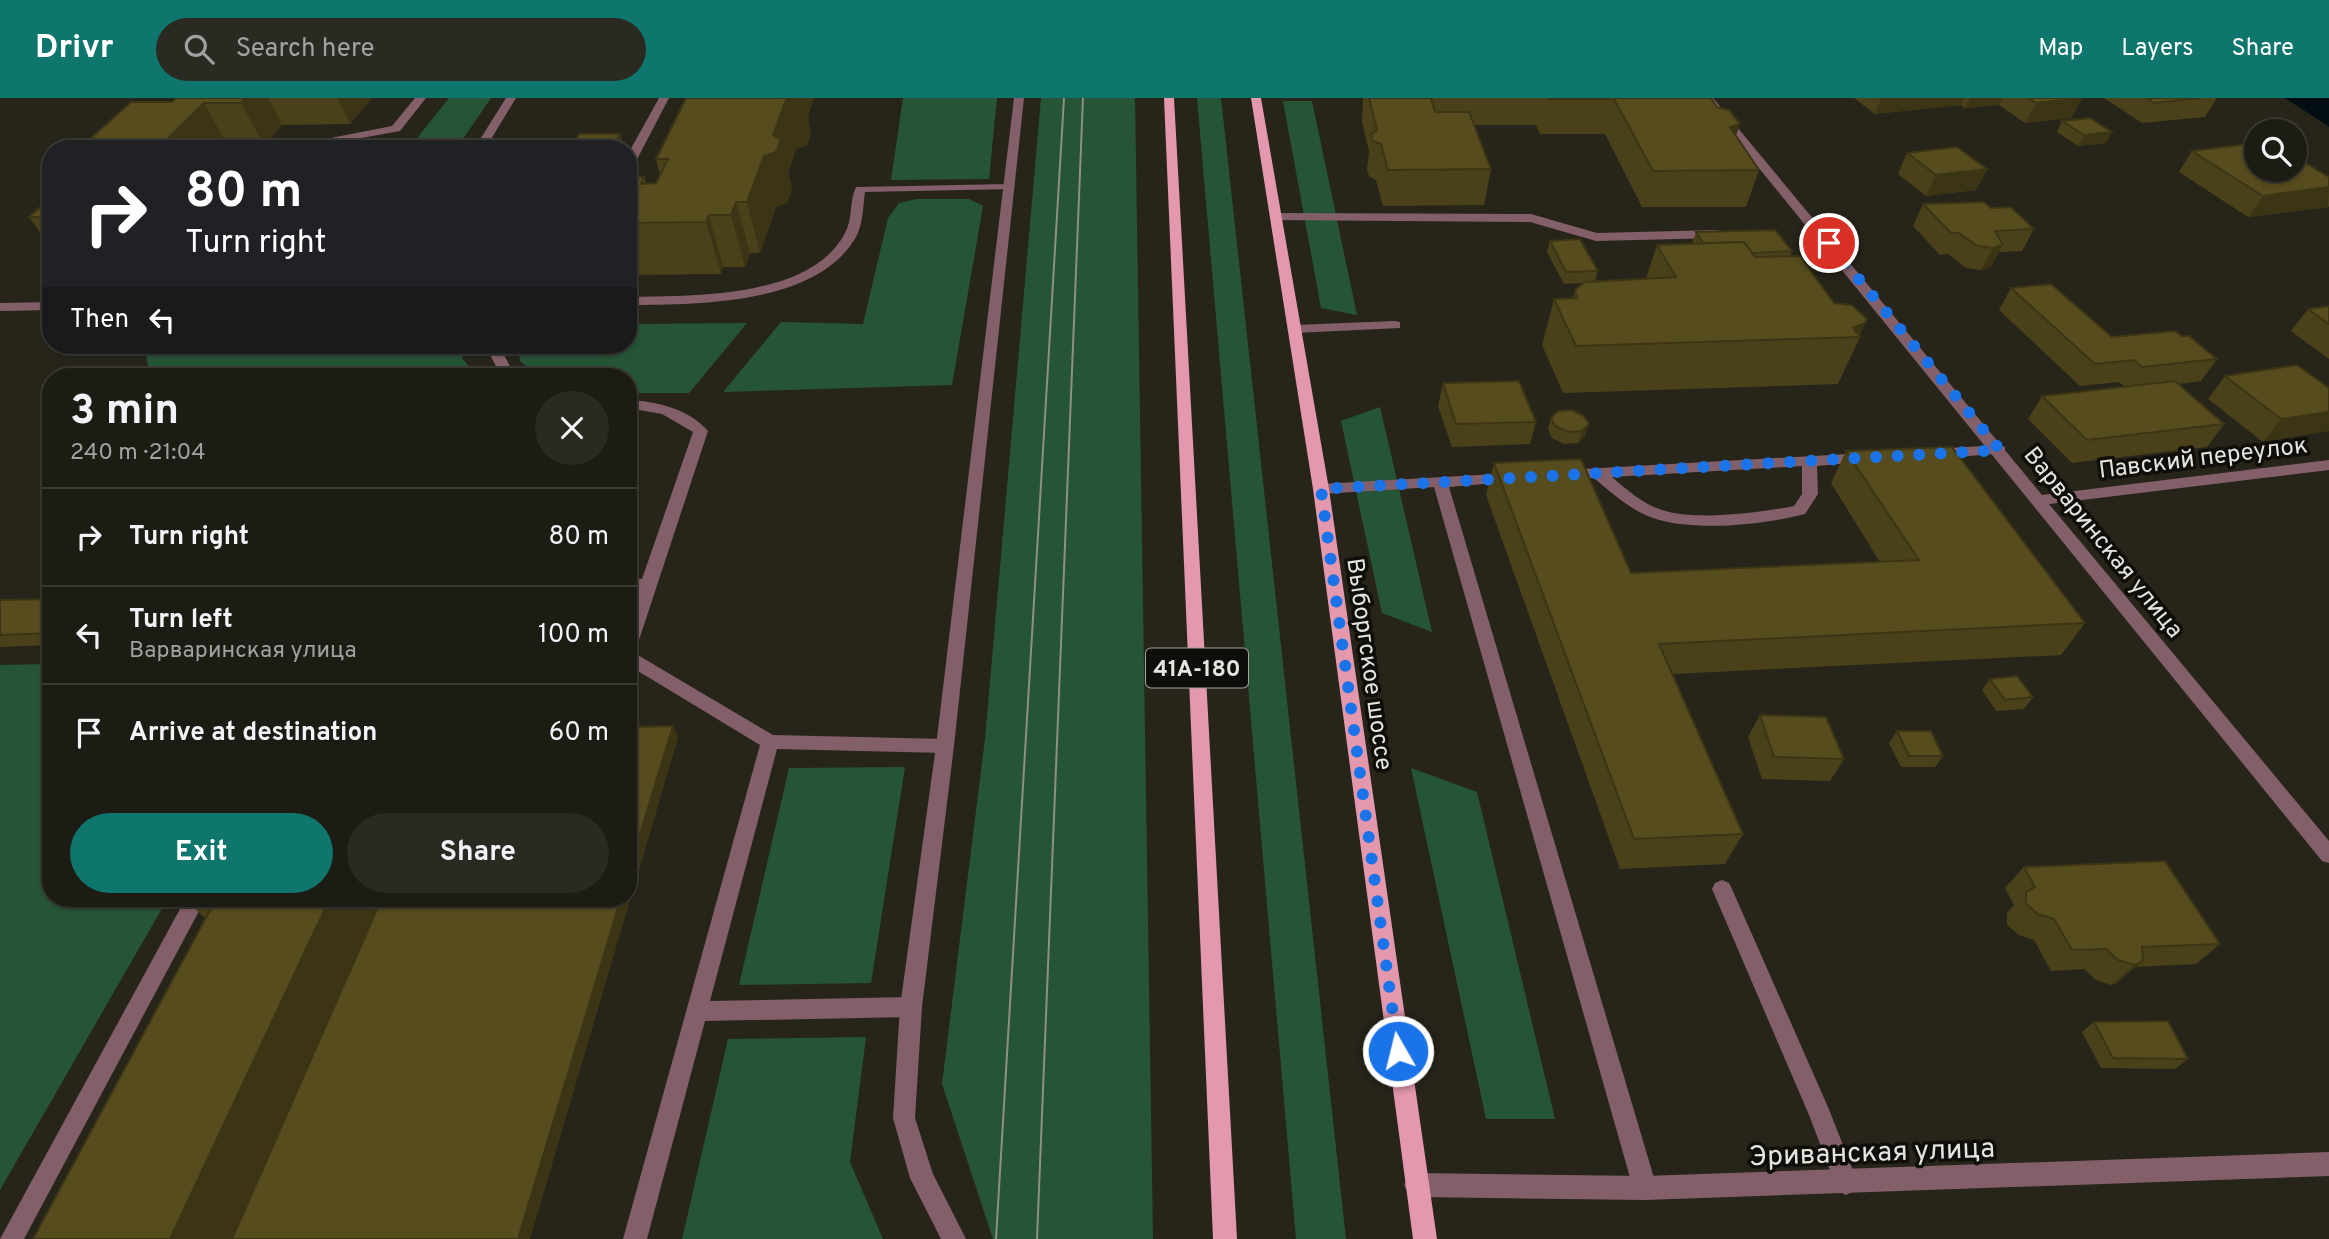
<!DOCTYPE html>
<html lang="en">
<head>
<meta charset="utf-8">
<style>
	body { margin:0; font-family:Overpass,sans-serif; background:#2a2922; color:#f1f3f6; height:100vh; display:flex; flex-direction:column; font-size:26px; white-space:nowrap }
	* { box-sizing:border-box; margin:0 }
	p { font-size:23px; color:#a0a1a0 }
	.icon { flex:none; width:38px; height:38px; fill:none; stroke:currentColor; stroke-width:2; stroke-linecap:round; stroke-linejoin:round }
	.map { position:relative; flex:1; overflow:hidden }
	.details { position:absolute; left:42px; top:270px; width:595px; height:539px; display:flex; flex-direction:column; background:#1d1c14; border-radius:28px; box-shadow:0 2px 5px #0004,0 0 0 2px #3b3a34 }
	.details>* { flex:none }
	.hud { position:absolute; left:42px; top:42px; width:595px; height:214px; border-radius:28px; box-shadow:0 2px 5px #0004,0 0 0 2px #3b3a34; background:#202124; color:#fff; overflow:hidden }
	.tools { position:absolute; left:2244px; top:21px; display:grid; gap:14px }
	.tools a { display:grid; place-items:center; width:63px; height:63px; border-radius:50%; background:#1d1c14; box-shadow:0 2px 5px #0004,0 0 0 2px #3b3a34; font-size:35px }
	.pin { position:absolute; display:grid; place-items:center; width:60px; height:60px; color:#fff; margin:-30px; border:4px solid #fff; border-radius:50%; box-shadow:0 2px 7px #0007 }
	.me { position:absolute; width:77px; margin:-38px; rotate:352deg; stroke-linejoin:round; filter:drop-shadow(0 0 5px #0008) }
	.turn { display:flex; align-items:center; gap:24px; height:147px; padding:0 28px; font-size:32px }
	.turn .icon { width:91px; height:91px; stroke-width:2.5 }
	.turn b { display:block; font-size:49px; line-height:60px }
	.then { display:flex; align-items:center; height:66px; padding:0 28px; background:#0003; gap:14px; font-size:26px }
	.round { display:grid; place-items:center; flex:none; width:74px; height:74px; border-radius:37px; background:#2a2922 }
	.overview { display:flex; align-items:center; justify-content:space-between; height:119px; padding:0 28px }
	h1 { font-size:42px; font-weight:700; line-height:52px }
	.button { display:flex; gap:14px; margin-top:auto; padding:14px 28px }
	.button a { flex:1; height:80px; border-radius:42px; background:#0f766e; color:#fff; font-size:28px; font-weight:700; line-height:80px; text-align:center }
	.button a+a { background:#2a2922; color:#f1f3f6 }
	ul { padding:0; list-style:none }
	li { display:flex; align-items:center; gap:21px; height:98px; padding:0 28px; border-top:2px solid #3b3a34 }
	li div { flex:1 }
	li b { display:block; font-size:26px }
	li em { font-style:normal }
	header { display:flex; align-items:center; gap:42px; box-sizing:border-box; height:98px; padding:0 35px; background:#0f766e; color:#fff }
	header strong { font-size:33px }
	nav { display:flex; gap:38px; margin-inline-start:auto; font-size:24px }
	.search { width:490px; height:63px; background:#2a2922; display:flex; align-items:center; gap:18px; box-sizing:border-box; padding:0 24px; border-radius:38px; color:#a0a1a0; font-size:26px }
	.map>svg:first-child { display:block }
	.green { fill:#265437 }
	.water { fill:#030e13 }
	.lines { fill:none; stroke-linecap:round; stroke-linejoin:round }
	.service { fill:#835f69; fill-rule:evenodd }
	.minor { fill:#835f69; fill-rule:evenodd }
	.primary { fill:#e398ad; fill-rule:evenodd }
	.tram { stroke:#908f86; stroke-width:2 }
	.wall { fill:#4a411a }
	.shaded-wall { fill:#3c3515 }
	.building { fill:#564c1e; stroke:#3c3515; stroke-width:2 }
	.route { stroke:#1a73e8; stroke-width:12; stroke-dasharray:0 21.6 }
	.labels { text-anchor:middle; stroke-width:7; stroke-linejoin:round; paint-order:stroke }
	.shield { fill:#0f0e09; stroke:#a5a49d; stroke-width:2 }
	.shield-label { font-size:23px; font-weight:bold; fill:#e5e4dd }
	.street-label { font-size:24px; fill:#e5e4dd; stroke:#0f0e09 }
	.near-street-label { font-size:28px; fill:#e5e4dd; stroke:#0f0e09 }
</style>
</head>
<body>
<header>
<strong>Drivr</strong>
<div class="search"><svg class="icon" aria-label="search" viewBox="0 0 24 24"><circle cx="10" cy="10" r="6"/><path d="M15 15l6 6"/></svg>Search here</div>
<nav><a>Map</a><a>Layers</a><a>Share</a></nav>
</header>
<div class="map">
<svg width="2329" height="1141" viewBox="0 0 2329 1141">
	<rect width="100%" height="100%" fill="#27251a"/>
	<g class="green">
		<polygon points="449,0 491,0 456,51 326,51 414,44"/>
		<polygon points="903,0 997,0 989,81 891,82"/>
		<polygon points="1041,0 1135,0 1153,1141 993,1141 942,986 985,641"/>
		<polygon points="1197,0 1221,0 1346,1141 1296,1141"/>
		<polygon points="1283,3 1312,3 1357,217 1321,210"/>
		<polygon points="916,101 969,101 983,108 952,287 723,294 781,224 863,226 888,120 899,105"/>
		<polygon points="747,225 689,295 628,295 628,278 538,278 520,263 518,247 628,247 628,226"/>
		<polygon points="144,247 467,247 462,260 477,278 150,278"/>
		<polygon points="1380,309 1432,534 1382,515 1341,323"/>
		<polygon points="51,566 51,800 168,800 0,1092 0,567"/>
		<polygon points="905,669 871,885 739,887 789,670"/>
		<polygon points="1411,670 1477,694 1555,1021 1486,1021"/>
		<polygon points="866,939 850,1064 883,1141 682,1141 728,941"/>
	</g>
	<polygon class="water" points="2285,0 2329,0 2329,29 2328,28"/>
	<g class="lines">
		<g class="service">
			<polygon points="415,0 426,0 400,33 301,51 275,51 392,28"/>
			<polygon points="506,0 516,0 485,51 474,51"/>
			<polygon points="659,0 669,0 634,67 628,70 628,56"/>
			<path d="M1009,86l6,3 -2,2 -148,3c-2,14 -2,30 -8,43 -38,71 -160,69 -229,70v-8c63,-1 183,2 217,-64 8,-14 4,-32 11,-46z"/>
			<polygon points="1276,115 1531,116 1597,135 1718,132 1724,136 1718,140 1596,143 1530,124 1272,122 1270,119"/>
			<polygon points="51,204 51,212 0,213 0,205"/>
			<polygon points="1395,223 1400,224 1400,230 1294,235 1287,231 1294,227"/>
			<polygon points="489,247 503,247 502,253 515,278 501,278 488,253"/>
			<path d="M628,302c28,1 61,9 80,31l-71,215 -6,5 142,84 172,4 7,2 2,5 -2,5 -7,2 -168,-4 -67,252 201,-4 8,3 3,7 -3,7 -8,3 -206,4 -58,218h-24l137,-494 -132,-80v-45l10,-29h-10v-12h14l51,-147 -31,-18 -34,-6z"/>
			<polygon points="2000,347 2005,349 2005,355 1933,361 1926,356 1933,351"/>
			<path d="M1866,355l7,5 -2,3 -54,5 1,28 -13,20c-42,11 -112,18 -152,4 -23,-8 -41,-25 -59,-40l-28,2 -8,-5 8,-5zM1802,368v28l-8,12c-34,7 -99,15 -132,4 -19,-6 -35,-20 -50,-33z"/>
			<polygon points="1513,375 1518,377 1521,380 1518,383 1449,389 1657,1090 1653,1098 1645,1102 1637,1098 1633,1090 1434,389 1321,396 1313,391 1321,386"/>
			<polygon points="51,486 51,501 43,495 45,488"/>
			<polygon points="1722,782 1729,785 1732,791 1828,1009 1858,1085 1854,1093 1846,1097 1838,1093 1809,1017 1712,791 1715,785"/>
			<polygon points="186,800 206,800 24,1141 0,1141"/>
		</g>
		<g class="minor">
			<polygon points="1014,0 1024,0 954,648 922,909 915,1020 933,1076 966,1141 941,1141 910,1080 893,1020 900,909 936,648"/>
			<polygon points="1702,0 1713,0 2042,397 2329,362 2329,372 2049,406 2329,743 2329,765 2322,763"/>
			<polygon points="2329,1054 2329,1078 1645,1102 1416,1099 1408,1095 1404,1087 1408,1079 1416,1075 1645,1078"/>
		</g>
		<g class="primary">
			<polygon points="1164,0 1174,0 1237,1141 1213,1141"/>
			<polygon points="1251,0 1261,0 1329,391 1437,1141 1413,1141 1313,391"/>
		</g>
		<g class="tram">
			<polyline points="996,1141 1064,0"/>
			<polyline points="1037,1141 1083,0"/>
		</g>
	</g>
	<g class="wall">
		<polygon points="176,0 372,0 350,26 282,27 264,48 228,48 226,51 79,51 172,4"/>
		<polygon points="1363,0 1711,0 1759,72 1746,109 1642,109 1605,36 1540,36 1536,27 1474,27 1491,71 1484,107 1383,108 1376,82 1369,78 1367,72 1369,53 1362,24"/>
		<polygon points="1854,0 2082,0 2071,20 2025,25 1999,7 1965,10 1961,7 1875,16"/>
		<polygon points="2104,0 2217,0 2205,19 2142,25"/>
		<polygon points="808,19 811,35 807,47 796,51 788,75 792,91 787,105 776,109 760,155 750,155 745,169 723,169 721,176 628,177 628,79 644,79 646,85 656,85 660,77 656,61"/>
		<polygon points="2062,23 2106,45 2078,48 2057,34"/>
		<polygon points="2192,53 2329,79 2329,108 2328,109 2248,119 2179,74"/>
		<polygon points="1907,55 1987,71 1976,92 1926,98 1898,76"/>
		<polygon points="51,104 51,150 29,119"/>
		<polygon points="1923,106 1991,110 2034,131 2022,153 1999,154 1991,168 1981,172 1966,170 1948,156 1940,157 1913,128"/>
		<polygon points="1696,134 1792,153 1790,158 1860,239 1838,286 1563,295 1542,247 1554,201 1573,200 1575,192 1584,185 1564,186 1547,154 1550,143 1598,173 1595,183 1646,181 1657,147 1692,146"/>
		<polygon points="2011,190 2112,239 2182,238 2217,261 2201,283 2178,286 2224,326 2207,349 2072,365 2028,321 2042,298 2125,289 2119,284 2080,288 1999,212"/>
		<polygon points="2329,208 2329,261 2291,233 2308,211"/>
		<polygon points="2225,278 2329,290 2263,344 2208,301"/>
		<polygon points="1443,285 1536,324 1530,346 1452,349 1438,308"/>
		<polygon points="1572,312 1585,338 1578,345 1564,346 1552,340 1548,331 1551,320"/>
		<polygon points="1846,353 2085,525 2061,557 1672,576 1743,736 1725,766 1620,771 1486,397 1494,365 1631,475 1880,464 1831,385"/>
		<polygon points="51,501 51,547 0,549 0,502"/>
		<polygon points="1990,581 2033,599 2024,611 1996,613 1982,592"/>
		<polygon points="1760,617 1844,661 1830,683 1762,681 1748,639"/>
		<polygon points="673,628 678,640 206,821 188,804"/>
		<polygon points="1897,633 1943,658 1935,669 1901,669 1889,645"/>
		<polygon points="2024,769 2220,846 2196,866 2135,869 2117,885 2111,887 2096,882 2084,871 2051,873 2034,842 2019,837 2007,827 2007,815 2014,807 2005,790"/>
		<polygon points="2094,924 2188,961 2175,971 2101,970 2082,934"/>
	</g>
	<g class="shaded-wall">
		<polygon points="245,0 268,0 282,27 264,48 241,5"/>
		<polygon points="338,0 372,0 350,26"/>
		<polygon points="790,0 814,0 808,19 811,35 807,47 796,51 788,75 792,91 787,105 776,109 760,155 747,104 786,2"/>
		<polygon points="1881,0 1964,0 1961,7 1875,16"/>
		<polygon points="1970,0 2002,0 1999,7 1965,10"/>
		<polygon points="2082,0 2071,20 2025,25 2036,5"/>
		<polygon points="204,5 228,48 226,51 157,51"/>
		<polygon points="1740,26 1728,62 1730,29"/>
		<polygon points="2112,34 2106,45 2078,48 2084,37"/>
		<polygon points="620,36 624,47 622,51 612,51"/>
		<polygon points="1987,71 1976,92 1926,98 1936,77"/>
		<polygon points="2329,89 2328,109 2248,119 2263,98"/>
		<polygon points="736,104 750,155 745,169 731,117"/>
		<polygon points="709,117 723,169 721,176 706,124"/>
		<polygon points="2003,147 1991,168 1981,172 1993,150"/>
		<polygon points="1865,225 1859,239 1853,230"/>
		<polygon points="382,272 385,278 378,278"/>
		<polygon points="2329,314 2329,333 2263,344 2281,321"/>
		<polygon points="1589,326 1585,338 1578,345 1582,333"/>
		<polygon points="673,628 678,640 530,1141 518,1141 621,800 628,800 628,775"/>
		<polygon points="330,800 396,800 248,1141 170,1141"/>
		<polygon points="2140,865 2117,885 2111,887 2134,867"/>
	</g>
	<g class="building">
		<polygon points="176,0 245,0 241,5 204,5 157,51 79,51 131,4 172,4"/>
		<polygon points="686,0 790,0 786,2 773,37 781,41 776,54 764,58 747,104 736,104 731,117 709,117 706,124 628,125 628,79 644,79 641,86 656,85 668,61 656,61"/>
		<polygon points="1369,0 1431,0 1435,14 1469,14 1491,71 1388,72 1381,46 1373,43 1371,36 1377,32"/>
		<polygon points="1548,0 1711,0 1717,9 1729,12 1740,26 1730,29 1759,72 1653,73 1614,1 1548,1"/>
		<polygon points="2028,0 2082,0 2036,5"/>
		<polygon points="2147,0 2200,0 2154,5"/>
		<polygon points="2090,20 2112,34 2084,37 2062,23"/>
		<polygon points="579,36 620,36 612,51 571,51"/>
		<polygon points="2256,45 2256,72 2294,72 2294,58 2329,79 2329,89 2263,98 2192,53"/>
		<polygon points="1957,49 1987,71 1936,77 1907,55"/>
		<polygon points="51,104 51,119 29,119 45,105"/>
		<polygon points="1984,104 1991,110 2011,109 2034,131 1995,133 2003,147 1993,150 1977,148 1959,135 1951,135 1923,106"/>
		<polygon points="1775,132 1792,153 1752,155 1744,144 1703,145 1696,134"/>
		<polygon points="1580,141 1598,173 1566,174 1550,143"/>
		<polygon points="1744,144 1755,159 1800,158 1834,205 1852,207 1867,221 1865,225 1853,230 1860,239 1576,248 1554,201 1577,200 1575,192 1585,184 1676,179 1657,147"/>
		<polygon points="2051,186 2112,239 2175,233 2182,238 2189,238 2217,261 2142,269 2134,262 2095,266 2011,190"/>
		<polygon points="2329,208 2329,226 2308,211"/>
		<polygon points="2297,267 2329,290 2329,314 2281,321 2225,278"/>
		<polygon points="382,272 378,278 333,278 337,273"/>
		<polygon points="290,273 286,278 243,278 246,274"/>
		<polygon points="1519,283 1536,324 1456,326 1443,285"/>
		<polygon points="2175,283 2224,326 2087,342 2042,298"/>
		<polygon points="1572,312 1584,318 1589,326 1582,333 1568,334 1555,328 1551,320 1558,313"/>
		<polygon points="1952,349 2085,525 1659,546 1743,736 1634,741 1494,365 1581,361 1631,475 1919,462 1846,353"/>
		<polygon points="51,501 51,535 0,537 0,502"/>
		<polygon points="2017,578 2033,599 2005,602 1990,581"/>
		<polygon points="1760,617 1826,619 1844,661 1774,659"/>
		<polygon points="673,628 628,775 628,629"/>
		<polygon points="1897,633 1931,633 1943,658 1909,658"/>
		<polygon points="2165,763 2220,846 2142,849 2143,861 2140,865 2134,867 2118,862 2106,851 2072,852 2054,821 2038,816 2026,806 2026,794 2035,789 2024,769"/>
		<polygon points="191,800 330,800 170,1141 33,1141 215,803 188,804"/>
		<polygon points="382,800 621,800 518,1141 232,1141"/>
		<polygon points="2168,923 2188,961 2113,960 2094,924"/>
	</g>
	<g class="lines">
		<polyline class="route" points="1398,953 1321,391 2000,352 1829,145"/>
	</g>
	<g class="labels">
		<rect class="shield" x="1146" y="550.5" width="102" height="39" rx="5"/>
		<g class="shield-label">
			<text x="1197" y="578">41А-180</text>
		</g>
		<g class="street-label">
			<text transform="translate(2203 359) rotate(-7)" y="8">Павский переулок</text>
			<text transform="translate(2104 444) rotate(51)" y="8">Варваринская улица</text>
			<text transform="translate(1370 566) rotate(82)" y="8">Выборгское шоссе</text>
		</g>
		<g class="near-street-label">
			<text transform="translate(1872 1053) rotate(-2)" y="10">Эриванская улица</text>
		</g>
	</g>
</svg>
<div class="tools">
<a><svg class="icon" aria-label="search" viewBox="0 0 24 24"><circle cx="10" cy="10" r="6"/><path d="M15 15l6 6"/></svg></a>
</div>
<div class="pin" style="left:1829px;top:145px;background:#d93025"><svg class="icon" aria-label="arrive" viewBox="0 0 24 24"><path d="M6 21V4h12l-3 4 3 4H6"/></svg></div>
<svg class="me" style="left:1398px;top:953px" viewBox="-20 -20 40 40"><circle r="17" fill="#1a73e8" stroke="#fff" stroke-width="3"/><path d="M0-11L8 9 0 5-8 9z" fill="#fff"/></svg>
<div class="hud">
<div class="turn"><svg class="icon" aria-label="right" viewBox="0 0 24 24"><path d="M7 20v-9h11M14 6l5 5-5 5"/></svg><div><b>80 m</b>Turn right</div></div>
<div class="then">Then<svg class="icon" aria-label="left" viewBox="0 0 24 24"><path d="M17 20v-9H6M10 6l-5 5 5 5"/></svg></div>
</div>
<section class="details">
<div class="overview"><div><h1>3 min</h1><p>240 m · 21:04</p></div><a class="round"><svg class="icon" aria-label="close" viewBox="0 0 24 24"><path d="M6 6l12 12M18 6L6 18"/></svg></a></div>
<ul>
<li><svg class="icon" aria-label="right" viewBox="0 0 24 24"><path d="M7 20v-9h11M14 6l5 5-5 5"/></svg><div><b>Turn right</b></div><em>80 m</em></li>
<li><svg class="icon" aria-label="left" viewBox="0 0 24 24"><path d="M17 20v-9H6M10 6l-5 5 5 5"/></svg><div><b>Turn left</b><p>Варваринская улица</p></div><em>100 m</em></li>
<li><svg class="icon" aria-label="arrive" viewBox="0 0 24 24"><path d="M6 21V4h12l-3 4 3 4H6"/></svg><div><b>Arrive at destination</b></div><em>60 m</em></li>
</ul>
<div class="button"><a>Exit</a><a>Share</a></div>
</section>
</div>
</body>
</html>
